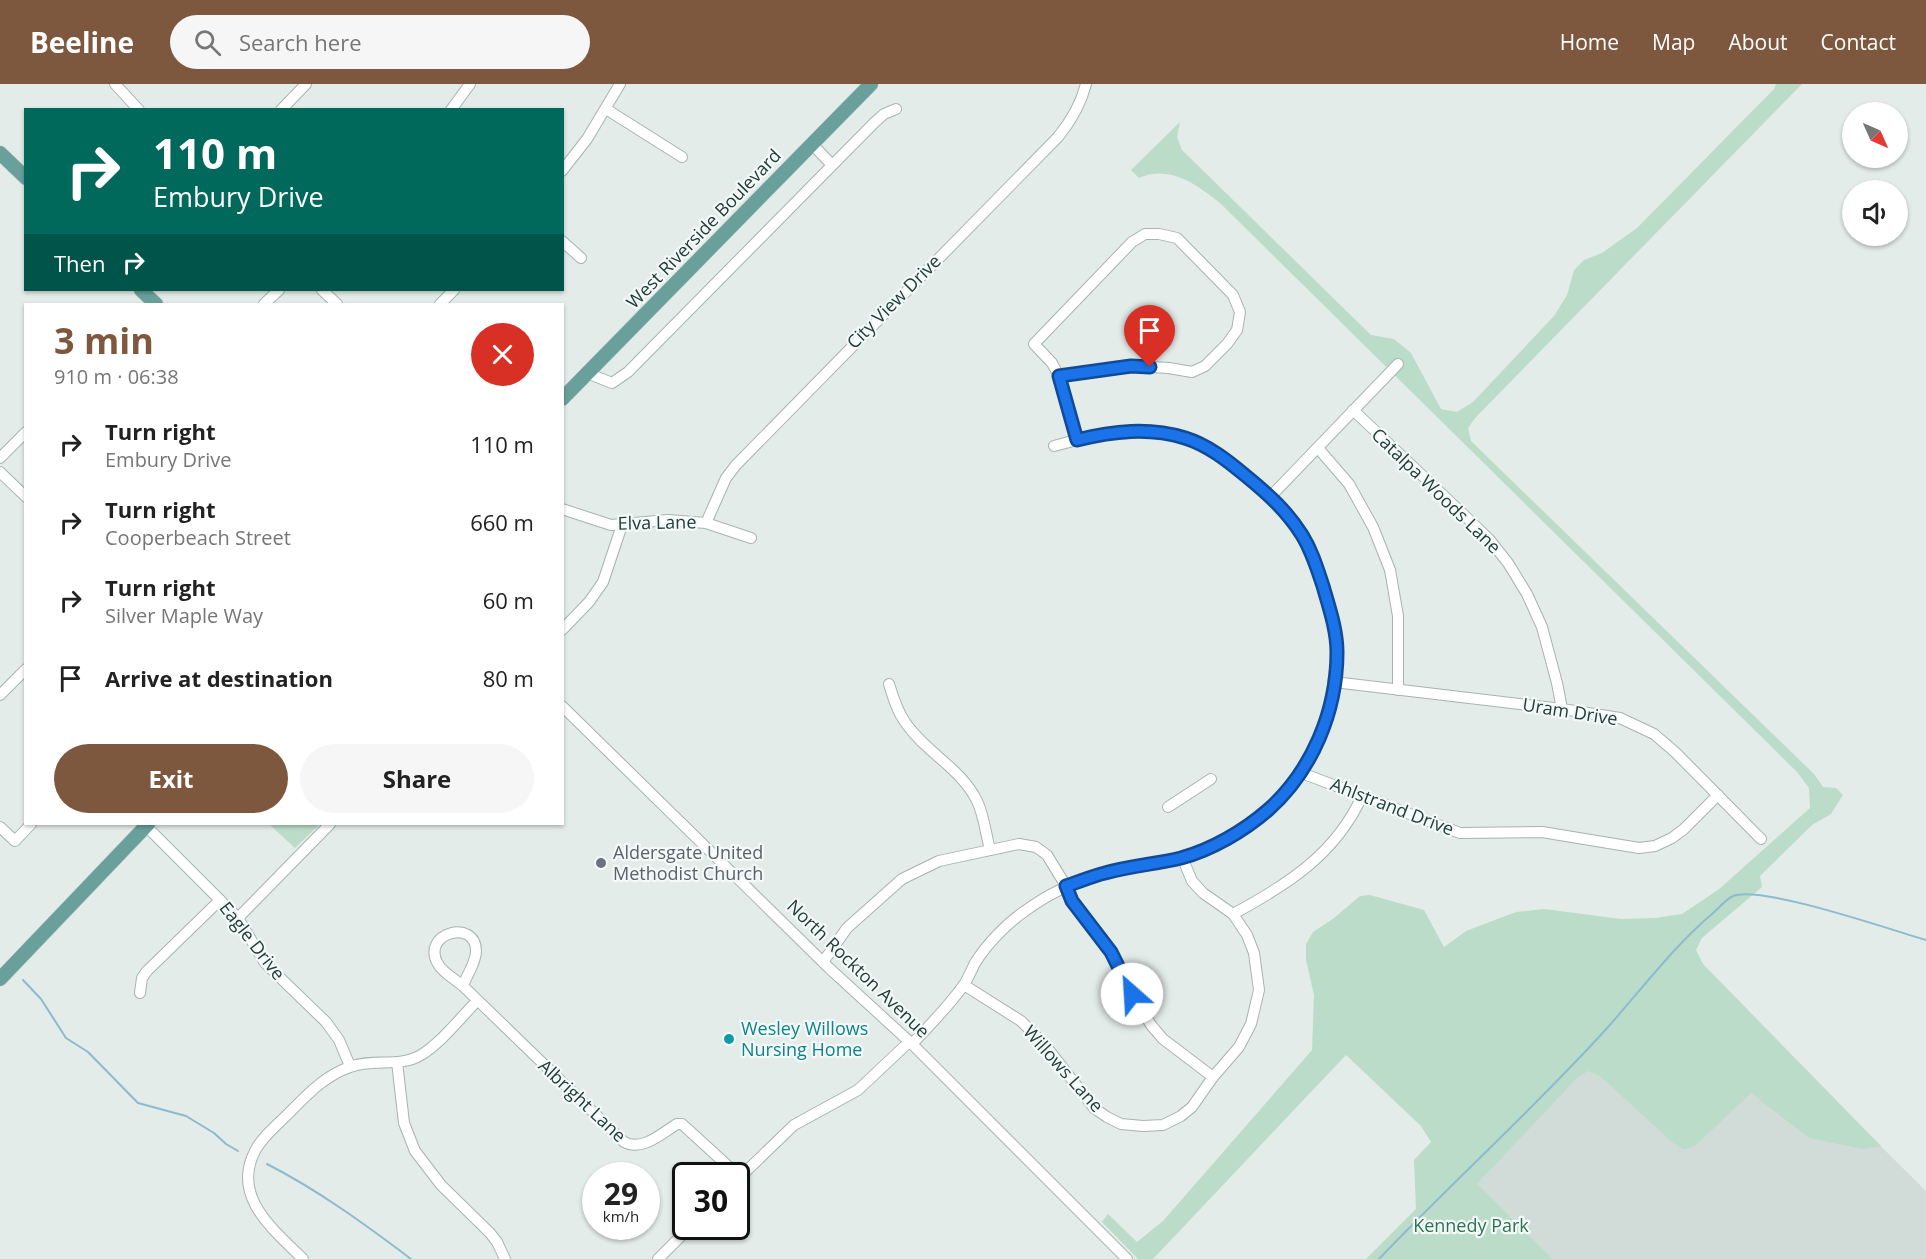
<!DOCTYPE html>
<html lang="en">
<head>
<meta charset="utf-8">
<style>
	body { margin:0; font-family:"Open Sans",sans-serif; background:#f6f6f6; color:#222; height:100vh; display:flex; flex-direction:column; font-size:22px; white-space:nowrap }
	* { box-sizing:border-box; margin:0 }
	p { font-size:20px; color:#767676 }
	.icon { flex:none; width:33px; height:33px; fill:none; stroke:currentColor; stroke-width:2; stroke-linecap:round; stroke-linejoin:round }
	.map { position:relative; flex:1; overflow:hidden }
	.drawer { position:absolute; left:24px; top:219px; width:540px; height:522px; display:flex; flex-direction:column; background:#fff; border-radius:0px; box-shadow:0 2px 4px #0004 }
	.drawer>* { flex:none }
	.top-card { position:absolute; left:24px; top:24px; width:540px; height:183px; border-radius:0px; box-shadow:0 2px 4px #0004; background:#00695c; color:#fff; overflow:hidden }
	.needle { width:39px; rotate:135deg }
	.fabs { position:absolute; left:1842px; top:18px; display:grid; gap:12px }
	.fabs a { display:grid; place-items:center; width:66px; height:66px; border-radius:50%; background:#fff; box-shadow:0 2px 4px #0004; font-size:30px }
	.speed { position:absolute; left:582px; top:1078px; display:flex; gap:12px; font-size:30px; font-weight:700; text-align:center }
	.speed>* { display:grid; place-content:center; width:78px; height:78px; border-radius:50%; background:#fff; box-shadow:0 2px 4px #0004; line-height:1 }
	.speed small { font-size:15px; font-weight:400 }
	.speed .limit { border:3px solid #111; border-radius:9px; background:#fff; color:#111 }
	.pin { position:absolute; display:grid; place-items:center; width:51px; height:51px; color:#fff; margin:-62px -26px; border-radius:50% 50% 50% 0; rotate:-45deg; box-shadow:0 0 6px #0007 }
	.pin .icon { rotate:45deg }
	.me { position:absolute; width:66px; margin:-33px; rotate:334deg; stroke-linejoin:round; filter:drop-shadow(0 0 4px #0008) }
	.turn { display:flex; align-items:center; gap:21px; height:126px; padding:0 30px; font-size:27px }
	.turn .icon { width:78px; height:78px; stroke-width:2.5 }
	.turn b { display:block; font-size:42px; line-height:51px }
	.then { display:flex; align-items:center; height:57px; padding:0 30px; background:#0003; gap:12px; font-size:22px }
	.round { display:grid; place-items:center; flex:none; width:63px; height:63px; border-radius:32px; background:#f6f6f6 }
	.headline { display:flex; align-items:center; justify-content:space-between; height:102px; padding:0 30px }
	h1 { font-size:36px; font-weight:700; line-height:45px; color:#7d583e }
	.cta { display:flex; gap:12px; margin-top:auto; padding:12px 30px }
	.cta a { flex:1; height:69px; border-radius:36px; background:#7d583e; color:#fff; font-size:24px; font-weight:700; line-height:69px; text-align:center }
	.cta a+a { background:#f6f6f6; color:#222 }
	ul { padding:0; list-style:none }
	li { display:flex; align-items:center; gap:18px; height:78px; padding:0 30px }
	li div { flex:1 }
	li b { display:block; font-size:22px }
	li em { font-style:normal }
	header { display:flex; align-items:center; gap:36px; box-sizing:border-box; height:84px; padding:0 30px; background:#7d583e; color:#fff }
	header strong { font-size:28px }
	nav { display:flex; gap:33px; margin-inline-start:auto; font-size:21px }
	.search { width:420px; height:54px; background:#f6f6f6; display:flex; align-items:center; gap:15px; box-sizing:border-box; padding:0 21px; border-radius:33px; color:#767676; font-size:22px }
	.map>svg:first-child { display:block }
	.built { fill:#d1dcd9 }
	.green { fill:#bcdcca }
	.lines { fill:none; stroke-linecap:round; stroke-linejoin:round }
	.stream { stroke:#8dbacf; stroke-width:2 }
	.minor-casing { stroke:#a6b4b1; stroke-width:12 }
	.major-casing { stroke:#c1c9c8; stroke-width:15 }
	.minor { stroke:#fff; stroke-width:10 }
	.major { stroke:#69a09b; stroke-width:14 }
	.route-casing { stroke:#114b97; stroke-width:15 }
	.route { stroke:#1a73e8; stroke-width:10 }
	.worship-dot { fill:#6b7280; stroke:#f3f9f7; stroke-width:2 }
	.culture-dot { fill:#0f9aa8; stroke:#f3f9f7; stroke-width:2 }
	.labels { text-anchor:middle; stroke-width:4.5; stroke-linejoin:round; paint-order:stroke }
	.street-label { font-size:18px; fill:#233d3a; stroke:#f3f9f7 }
	.worship-label { font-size:18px; fill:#5b616d; stroke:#f3f9f7; text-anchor:start }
	.culture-label { font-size:18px; fill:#0d838f; stroke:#f3f9f7; text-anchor:start }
	.park-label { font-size:18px; fill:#2e7254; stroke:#f3f9f7 }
</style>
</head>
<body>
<header>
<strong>Beeline</strong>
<div class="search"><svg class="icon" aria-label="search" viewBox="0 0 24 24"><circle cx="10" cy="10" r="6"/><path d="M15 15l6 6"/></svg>Search here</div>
<nav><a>Home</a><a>Map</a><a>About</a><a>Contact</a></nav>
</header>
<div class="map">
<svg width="1926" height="1175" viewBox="0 0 1926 1175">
	<rect width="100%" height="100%" fill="#e3ece9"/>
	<polygon class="built" points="1692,874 1926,1107 1926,1175 1553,1175 1471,1095"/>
	<g class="green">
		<path d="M1776,0h26l-326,333 -8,11 3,13 343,333 9,13 13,1 7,7 -12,19 -19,11 -52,51 2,11 -60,51 -6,12 7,14 178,182 -18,3 -54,-11 -58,-45 -56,53 -11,4 -11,-7 -73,-67 -12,-5 -11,7 -100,106 76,75h-187l50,-50 -2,-49 17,-18 -10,-16 -75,-71 -193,204h-15l-36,-37 6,-8 29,28 26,-21 149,-171 2,-55 -8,-35v-16l7,-12 21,-14 26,-22 10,-1 54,15 20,37 22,-16 50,-19 28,-3 77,10 34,-1 27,-4 36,-24 92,-82 -1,-20 -12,-16 -576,-568c-22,-18 -51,-40 -82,-26l-8,-8 49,-48 -3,15 5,13 189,185 23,4 17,14 30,56 16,3 16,-10 81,-86 13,-21 7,-25 10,-10 18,-7 35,-25 137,-139z"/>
		<polygon points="269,740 320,740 295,764"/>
	</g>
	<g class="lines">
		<g class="stream">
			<polyline points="23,896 41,915 66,954 88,968 138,1019 186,1032 214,1049 226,1060 238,1067"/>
			<path d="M267,1080c51,26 99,61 144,95"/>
			<path d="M1379,1175c75,-79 156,-151 229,-232 34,-38 65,-80 104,-113 6,-5 14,-15 21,-18 29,-11 158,34 193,44"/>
		</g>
		<defs>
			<g id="minor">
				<polyline points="115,0 139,26"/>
				<polyline points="606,25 682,73"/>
				<polyline points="281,26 306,0"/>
				<polyline points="451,26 470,0"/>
				<polyline points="812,60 832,81"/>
				<polyline points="562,87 587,55 620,0"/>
				<polyline points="562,157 581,174"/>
				<polyline points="322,206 337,220"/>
				<polyline points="264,220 279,206"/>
				<polyline points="440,220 454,206"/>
				<polyline points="587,289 612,299 628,288 875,38 884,30 896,25"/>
				<polyline points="1059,292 1131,282 1169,284 1192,288 1205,282 1227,260 1237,246 1240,228 1233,211 1177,154 1159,150 1145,150 1132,158 1034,260 1052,279 1059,292 1077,356"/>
				<polyline points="1353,326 1463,430 1489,455 1508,479 1527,510 1542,543 1557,599 1562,625"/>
				<polyline points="1318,364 1349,400 1373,443 1390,486 1398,532 1398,606"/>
				<polyline points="0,374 26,348"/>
				<polyline points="0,388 26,413"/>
				<polyline points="1271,412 1398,280"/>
				<polyline points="562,425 611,441 668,436 706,439 751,454"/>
				<path d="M706,439l20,-45 10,-13 322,-328c13,-16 23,-33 28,-53"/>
				<polyline points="562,546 589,518 603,498 622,441"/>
				<polyline points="1334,598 1562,625 1620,634 1654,650 1675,668 1761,755"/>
				<path d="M889,600c4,13 8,27 16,38 20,30 56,46 72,79 7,14 9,34 13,49"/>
				<polyline points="0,611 26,585"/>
				<polyline points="562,622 829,884 912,960 1127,1175"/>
				<polyline points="1299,688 1460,749 1542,748 1639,764 1655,762 1672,754 1684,745 1718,711"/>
				<polyline points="1168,723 1211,695"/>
				<polyline points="144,740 238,834 265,879 326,938 339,956 350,982"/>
				<polyline points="0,743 15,757 31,740"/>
				<path d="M1233,830c54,-29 103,-60 129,-118"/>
				<polyline points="238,834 330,740"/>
				<polyline points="823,878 847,844 902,795 939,777 1019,760 1036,763 1047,771 1066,802 1073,817 1111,868 1132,910 1151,941 1163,955 1213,993"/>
				<polyline points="964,901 1021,937 1045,961 1094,1024 1107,1033 1121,1040 1143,1042 1163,1041 1181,1032 1192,1023 1213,993 1239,963 1251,940 1259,906 1254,869 1247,851 1233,830 1203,809 1192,797 1182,773"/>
				<path d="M463,902c4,-12 13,-23 13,-35 0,-33 -56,-18 -38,13 5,9 17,15 25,22l161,156c18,10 38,-9 53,-18h5l58,53"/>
				<polyline points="140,909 142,894 147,887 220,816"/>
				<path d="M912,960c17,-18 36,-37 51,-58 5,-7 8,-15 12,-23 12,-19 31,-39 50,-52 23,-17 51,-30 79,-38 25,-7 51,-9 76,-15 18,-4 36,-14 52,-23 58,-32 96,-93 102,-159 1,-8 3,-17 3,-26 -1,-20 -7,-41 -13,-60 -6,-18 -11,-37 -21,-53 -16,-27 -37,-44 -60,-64 -64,-54 -113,-48 -189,-27"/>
				<polyline points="397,978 404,1039 415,1067 441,1101 490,1149 497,1158 505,1175"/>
				<polyline points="736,1097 794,1041 858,1006 909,958"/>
				<path d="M303,1175c-29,-29 -72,-62 -48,-108 7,-14 22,-26 33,-37 19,-19 36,-38 62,-47 23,-9 49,1 71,-12 20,-12 40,-38 56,-54"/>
				<polyline points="658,1175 690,1143"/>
			</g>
			<g id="major">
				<polyline points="0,69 26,94"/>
				<polyline points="141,206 156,220"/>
				<polyline points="562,315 871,0"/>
				<polyline points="0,895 148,740"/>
			</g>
		</defs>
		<use href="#minor" class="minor-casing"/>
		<use href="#major" class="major-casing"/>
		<use href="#minor" class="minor"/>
		<use href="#major" class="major"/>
	</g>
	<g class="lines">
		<defs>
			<path id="route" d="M1132,910l-21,-42 -39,-51 -6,-15c13,-4 26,-10 39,-13 25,-7 51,-9 76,-15 30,-8 63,-27 87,-48 44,-39 69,-99 69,-158 0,-22 -8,-45 -14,-66 -6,-18 -11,-35 -21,-51 -15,-24 -34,-41 -56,-59 -18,-15 -38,-31 -61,-38 -36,-11 -72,-7 -108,2l-18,-64 72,-10 19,1"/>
		</defs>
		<use href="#route" class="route-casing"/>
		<use href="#route" class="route"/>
	</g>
	<circle class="worship-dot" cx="601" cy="779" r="6"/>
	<circle class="culture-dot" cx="729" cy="955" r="6"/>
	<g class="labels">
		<g class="street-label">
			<text transform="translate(704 145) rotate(-46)" y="6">West Riverside Boulevard</text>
			<text transform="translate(894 218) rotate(-45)" y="6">City View Drive</text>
			<text transform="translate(1436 407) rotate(44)" y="6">Catalpa Woods Lane</text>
			<text transform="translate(657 439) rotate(-1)" y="6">Elva Lane</text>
			<text transform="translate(1570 628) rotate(9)" y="6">Uram Drive</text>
			<text transform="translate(1392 723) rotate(21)" y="6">Ahlstrand Drive</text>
			<text transform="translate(252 857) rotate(52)" y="6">Eagle Drive</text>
			<text transform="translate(858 885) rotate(44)" y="6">North Rockton Avenue</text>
			<text transform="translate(1063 985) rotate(48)" y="6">Willows Lane</text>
			<text transform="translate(582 1017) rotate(43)" y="6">Albright Lane</text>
		</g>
		<g class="worship-label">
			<text x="613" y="775">Aldersgate United<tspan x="613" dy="21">Methodist Church</tspan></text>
		</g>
		<g class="culture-label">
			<text x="741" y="951">Wesley Willows<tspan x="741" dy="21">Nursing Home</tspan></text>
		</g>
		<g class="park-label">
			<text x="1471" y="1148">Kennedy Park</text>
		</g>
	</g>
</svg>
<div class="fabs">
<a><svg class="needle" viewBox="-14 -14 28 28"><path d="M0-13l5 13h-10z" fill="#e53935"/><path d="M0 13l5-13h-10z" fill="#767676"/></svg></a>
<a><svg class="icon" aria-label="sound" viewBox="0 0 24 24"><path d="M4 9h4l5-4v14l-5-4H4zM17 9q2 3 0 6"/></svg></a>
</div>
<div class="speed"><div>29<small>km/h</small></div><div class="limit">30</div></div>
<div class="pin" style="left:1150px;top:283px;background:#d93025"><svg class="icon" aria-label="arrive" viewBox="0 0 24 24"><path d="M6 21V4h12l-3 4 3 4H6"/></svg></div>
<svg class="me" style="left:1132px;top:910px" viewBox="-20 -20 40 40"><circle r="19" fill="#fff"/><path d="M0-13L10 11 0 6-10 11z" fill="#1a73e8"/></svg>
<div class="top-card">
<div class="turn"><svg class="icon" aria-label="right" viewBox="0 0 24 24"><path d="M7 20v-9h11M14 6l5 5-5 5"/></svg><div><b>110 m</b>Embury Drive</div></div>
<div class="then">Then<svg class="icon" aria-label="right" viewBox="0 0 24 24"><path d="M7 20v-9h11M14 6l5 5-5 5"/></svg></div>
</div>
<section class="drawer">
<div class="headline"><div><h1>3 min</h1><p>910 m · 06:38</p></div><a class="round" style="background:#d93025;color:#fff"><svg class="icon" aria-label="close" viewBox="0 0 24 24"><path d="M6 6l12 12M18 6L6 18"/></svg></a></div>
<ul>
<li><svg class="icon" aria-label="right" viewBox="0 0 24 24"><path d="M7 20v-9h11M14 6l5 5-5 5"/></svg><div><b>Turn right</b><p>Embury Drive</p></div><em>110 m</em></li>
<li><svg class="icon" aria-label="right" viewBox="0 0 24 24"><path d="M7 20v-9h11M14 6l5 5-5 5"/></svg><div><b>Turn right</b><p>Cooperbeach Street</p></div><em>660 m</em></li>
<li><svg class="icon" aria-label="right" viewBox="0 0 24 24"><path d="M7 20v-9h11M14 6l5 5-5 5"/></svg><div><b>Turn right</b><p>Silver Maple Way</p></div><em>60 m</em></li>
<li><svg class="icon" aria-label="arrive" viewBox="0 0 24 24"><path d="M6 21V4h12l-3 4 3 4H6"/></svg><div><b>Arrive at destination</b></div><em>80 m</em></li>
</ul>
<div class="cta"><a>Exit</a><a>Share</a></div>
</section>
</div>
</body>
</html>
